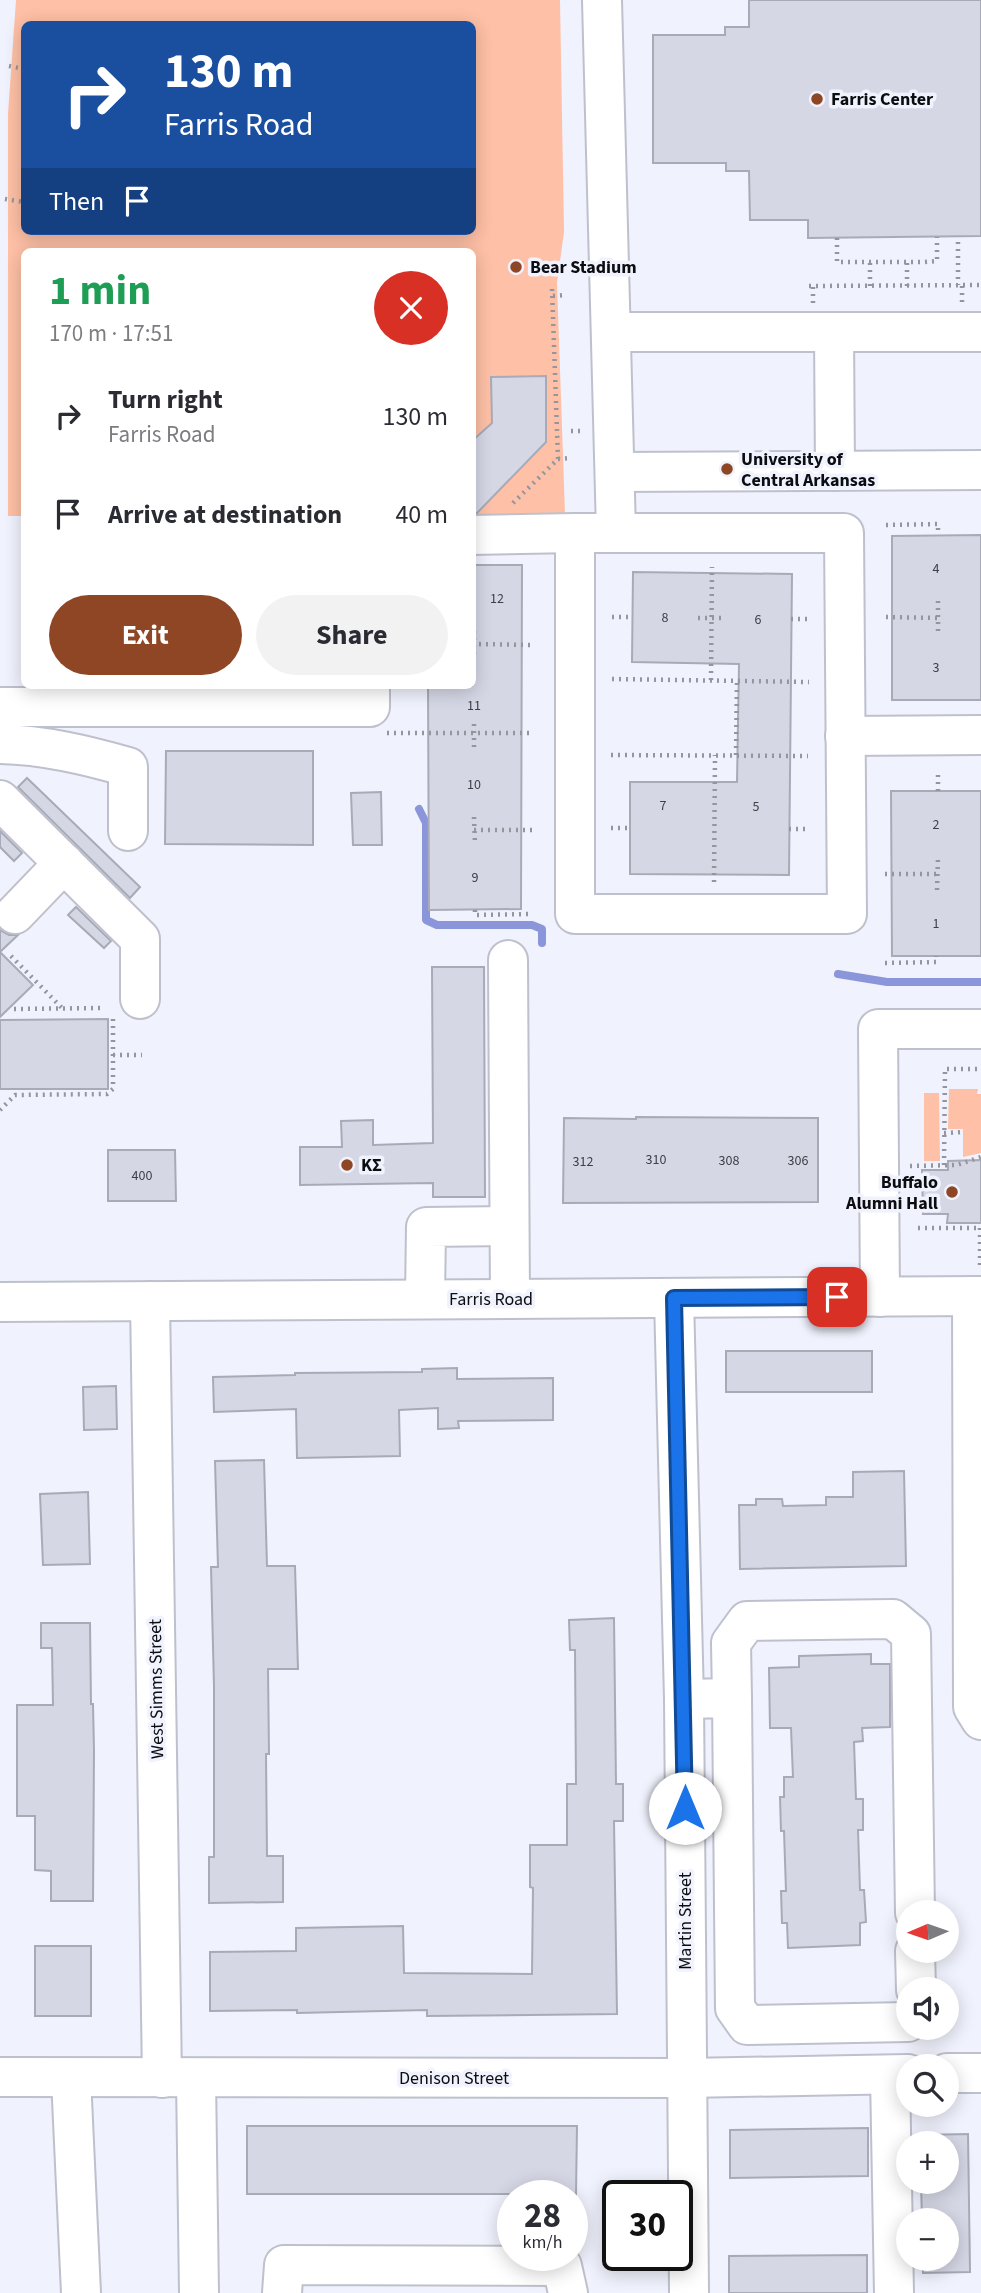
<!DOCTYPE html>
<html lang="en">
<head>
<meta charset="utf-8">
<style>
	body { margin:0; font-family:"Source Sans 3",sans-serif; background:#f2f2f3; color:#2b2b33; height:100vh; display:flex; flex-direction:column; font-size:26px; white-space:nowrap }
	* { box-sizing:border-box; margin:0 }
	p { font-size:23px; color:#7c7c81 }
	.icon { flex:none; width:38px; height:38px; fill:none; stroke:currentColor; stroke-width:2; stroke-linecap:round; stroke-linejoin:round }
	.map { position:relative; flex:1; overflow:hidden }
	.side { position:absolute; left:21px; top:248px; width:455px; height:441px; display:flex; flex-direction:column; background:#fff; border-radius:10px; box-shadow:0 4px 18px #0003 }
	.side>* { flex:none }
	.guide { position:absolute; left:21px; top:21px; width:455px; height:214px; border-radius:10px; box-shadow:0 4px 18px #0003; background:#1a4fa0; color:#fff; overflow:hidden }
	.needle { width:46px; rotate:268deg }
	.buttons { position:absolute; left:896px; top:1900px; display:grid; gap:14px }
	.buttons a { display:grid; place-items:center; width:63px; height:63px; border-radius:50%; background:#fff; box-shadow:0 4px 18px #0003; font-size:35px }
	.speed { position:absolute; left:497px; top:2180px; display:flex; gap:14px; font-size:35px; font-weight:700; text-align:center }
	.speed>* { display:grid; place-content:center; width:91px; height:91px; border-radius:50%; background:#fff; box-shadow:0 4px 18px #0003; line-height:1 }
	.speed small { font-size:18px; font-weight:400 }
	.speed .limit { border:4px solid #111; border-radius:10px; background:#fff; color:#111 }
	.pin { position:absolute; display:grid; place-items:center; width:60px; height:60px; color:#fff; margin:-30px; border-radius:14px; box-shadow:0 4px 10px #0006 }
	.me { position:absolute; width:77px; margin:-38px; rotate:0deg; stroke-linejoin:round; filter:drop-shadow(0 0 5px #0008) }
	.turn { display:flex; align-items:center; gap:24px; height:147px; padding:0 28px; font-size:32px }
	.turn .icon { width:91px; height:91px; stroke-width:2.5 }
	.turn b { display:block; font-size:49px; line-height:60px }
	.then { display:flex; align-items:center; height:66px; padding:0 28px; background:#0003; gap:14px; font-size:26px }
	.round { display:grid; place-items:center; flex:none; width:74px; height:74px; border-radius:37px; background:#f2f2f3 }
	.summary { display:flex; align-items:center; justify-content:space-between; height:119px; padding:0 28px }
	h1 { font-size:42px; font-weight:700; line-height:52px; color:#1e9e55 }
	.action { display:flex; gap:14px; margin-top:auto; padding:14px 28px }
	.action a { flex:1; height:80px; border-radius:42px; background:#8e4625; color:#fff; font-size:28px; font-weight:700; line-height:80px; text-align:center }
	.action a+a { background:#f2f2f3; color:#2b2b33 }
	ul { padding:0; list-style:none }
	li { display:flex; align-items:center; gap:21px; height:98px; padding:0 28px }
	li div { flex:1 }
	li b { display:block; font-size:26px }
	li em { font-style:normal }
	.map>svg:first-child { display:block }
	.green { fill:#fec0a6; fill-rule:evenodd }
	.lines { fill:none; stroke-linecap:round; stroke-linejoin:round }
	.stream { stroke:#8b95da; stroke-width:8 }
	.building { fill:#d5d7e5; stroke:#a8abb7; stroke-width:2 }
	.minor-casing { stroke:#bec1cd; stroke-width:42 }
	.path { stroke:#94959d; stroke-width:4.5; stroke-dasharray:2 5; stroke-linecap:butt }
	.minor { stroke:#fff; stroke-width:38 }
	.route-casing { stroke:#114b97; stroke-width:18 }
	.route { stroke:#1a73e8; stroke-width:12 }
	.poi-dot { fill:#8e4625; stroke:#f0f2fd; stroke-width:2.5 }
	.labels { text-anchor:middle; stroke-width:7; stroke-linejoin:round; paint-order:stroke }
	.number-label { font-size:14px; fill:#3e4046 }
	.poi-label { font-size:18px; font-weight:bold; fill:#0c0d11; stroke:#f0f2fd; text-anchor:start }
	.street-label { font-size:18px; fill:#0c0d11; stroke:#f0f2fd }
</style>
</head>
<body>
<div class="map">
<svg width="981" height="2293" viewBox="0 0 981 2293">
	<rect width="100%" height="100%" fill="#f0f2fd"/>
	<g class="green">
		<path d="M16,0h544l4,232 -7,51 8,231h-92l-1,-262h-448v264h-16v-402zM24,24h448v207h-448z"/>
		<polygon points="949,1089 978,1089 977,1094 981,1094 981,1153 963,1157 963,1129 948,1129"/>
		<polygon points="924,1093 939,1093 940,1161 924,1161"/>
	</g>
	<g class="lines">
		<g class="stream">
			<polyline points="419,809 426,823 426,920 437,925 532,925 542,929 542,943"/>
			<polyline points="838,974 887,982 981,982"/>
		</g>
	</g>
	<g class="building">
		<polygon points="749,0 981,0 981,236 808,238 808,220 750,220 749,171 726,171 726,163 653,163 653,35 725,35 725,27 749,27"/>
		<polygon points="546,376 546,442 477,513 472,513 472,441 492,423 491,377"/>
		<polygon points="981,535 981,700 892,700 892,536"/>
		<polygon points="472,565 522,565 521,909 429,910 428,686 472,686"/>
		<polygon points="633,572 792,574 789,875 630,874 630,782 737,782 739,664 632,662"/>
		<polygon points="166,751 313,751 313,845 165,844"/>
		<polygon points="27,778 140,887 130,898 18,787"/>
		<polygon points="891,791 981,791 981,956 892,956"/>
		<polygon points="381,792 382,845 353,845 351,793"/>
		<polygon points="0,831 22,853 14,861 0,847"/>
		<polygon points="76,907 111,941 104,948 68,915"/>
		<polygon points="0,930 9,935 18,935 0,952 33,985 0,1017"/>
		<polygon points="432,967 484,967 485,1197 433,1197 433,1183 300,1185 300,1147 342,1147 341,1121 373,1120 373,1145 433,1143"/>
		<polygon points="108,1019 108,1089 0,1089 0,1020"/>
		<polygon points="636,1117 818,1118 818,1202 563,1203 564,1118 636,1119"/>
		<polygon points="108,1150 175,1150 176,1201 108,1201"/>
		<polygon points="981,1160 981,1223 947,1223 948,1214 923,1214 922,1170 948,1170 948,1161"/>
		<rect x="726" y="1351" width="146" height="41"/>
		<polygon points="457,1368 457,1379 553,1378 553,1420 458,1421 459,1428 438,1429 438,1408 399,1410 400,1456 297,1458 296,1409 214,1412 213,1377 295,1375 295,1373 422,1372 422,1369"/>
		<polygon points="116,1386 117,1429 84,1430 83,1387"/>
		<polygon points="264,1460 267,1566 295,1566 298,1669 268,1669 269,1754 266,1754 267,1856 283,1856 283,1902 209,1903 209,1857 214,1857 214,1686 211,1567 218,1567 215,1461"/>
		<polygon points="904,1471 906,1566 740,1569 739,1505 756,1505 756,1499 782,1499 783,1506 826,1505 826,1497 853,1497 853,1472"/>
		<polygon points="88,1492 90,1564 43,1565 40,1494"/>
		<polygon points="614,1618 616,1784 623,1784 623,1821 614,1821 617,2014 427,2016 427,2010 297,2013 297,2010 210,2011 210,1952 296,1951 296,1928 403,1926 404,1973 532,1974 533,1888 530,1887 530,1845 567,1845 567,1784 576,1784 575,1650 570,1650 569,1620"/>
		<polygon points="41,1623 90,1623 91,1704 93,1704 94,1751 93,1901 51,1901 51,1871 35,1870 35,1816 17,1816 17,1705 53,1705 52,1648 41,1648"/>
		<polygon points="871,1654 871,1664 890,1664 890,1727 862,1728 863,1741 854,1742 856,1799 863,1799 863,1830 858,1830 860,1890 864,1890 866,1922 860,1923 860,1945 788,1948 787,1923 782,1923 781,1891 786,1891 784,1831 781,1831 780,1797 784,1797 784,1777 793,1777 791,1728 770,1728 769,1668 799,1667 799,1656"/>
		<rect x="35" y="1946" width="56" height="70"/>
		<polygon points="247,2126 577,2126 576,2194 247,2194"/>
		<polygon points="868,2128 868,2176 730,2178 730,2130"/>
		<polygon points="968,2134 970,2272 923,2273 922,2259 947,2259 947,2221 922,2221 921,2182 947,2182 947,2144 920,2144 920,2135"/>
		<polygon points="867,2255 867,2293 729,2293 729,2256"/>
	</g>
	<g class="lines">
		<defs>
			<g id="minor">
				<polyline points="602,0 616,532"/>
				<polyline points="612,332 981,332"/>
				<polyline points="834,332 835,471"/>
				<polyline points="616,472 981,470"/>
				<polygon points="575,533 844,533 847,914 575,914"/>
				<polyline points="472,535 575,533"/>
				<polyline points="0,707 370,707 370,686"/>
				<polyline points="845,736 981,735"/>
				<path d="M0,744c44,1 86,11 128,23v64"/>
				<polyline points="0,800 140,939 140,999"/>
				<polyline points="15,914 64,863"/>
				<polyline points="508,960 510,1299"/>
				<polyline points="972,1296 973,1707 981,1720"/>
				<polyline points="880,1297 878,1029 981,1029"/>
				<polyline points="674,1298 684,1699 689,2293"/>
				<polyline points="425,1299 426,1227 509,1226"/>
				<polyline points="150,1301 162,2078"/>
				<polyline points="0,1302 981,1296"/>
				<polyline points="732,1698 731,1643 747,1621 893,1619 911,1634 915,1913"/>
				<polyline points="684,1699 732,1698 735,2008 747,2025 908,2022"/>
				<polyline points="915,1951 916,1990"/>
				<polyline points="947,2073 981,2073"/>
				<polyline points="890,2075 894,2293"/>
				<polyline points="0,2077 686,2078 908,2074"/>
				<polyline points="71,2078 81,2293"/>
				<polyline points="196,2078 199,2293"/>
				<polyline points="282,2293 284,2265 562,2266 568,2293"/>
			</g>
		</defs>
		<use href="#minor" class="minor-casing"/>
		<g class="path">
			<polyline points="9,66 24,69"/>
			<polyline points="5,199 24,202"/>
			<polyline points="837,238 837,262 925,262 937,261 937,237"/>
			<polyline points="958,242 958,285"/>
			<polyline points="809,286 981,285"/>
			<polyline points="870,286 870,262"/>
			<polyline points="907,286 907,261"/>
			<polyline points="553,296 566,295"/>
			<polyline points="962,302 962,286"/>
			<polyline points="813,303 813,286"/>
			<polyline points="571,431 584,431"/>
			<polyline points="558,459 572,458"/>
			<polyline points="513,503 558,459 552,288"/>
			<polyline points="886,525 938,524 938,535"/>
			<polyline points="938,601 938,634"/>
			<polyline points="612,617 633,617"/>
			<polyline points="886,617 938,618"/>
			<polyline points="698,618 725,618"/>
			<polyline points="791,619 809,619"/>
			<polyline points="474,631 474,657"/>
			<polyline points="472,644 535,645"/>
			<polyline points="612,679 809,682"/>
			<polyline points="711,680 712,567"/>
			<polyline points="474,724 474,751"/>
			<polyline points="387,733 534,733"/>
			<polyline points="611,755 808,756"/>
			<polyline points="736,755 737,681"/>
			<polyline points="938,791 938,775"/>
			<polyline points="474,817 475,844"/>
			<polyline points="611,828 630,828"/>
			<polyline points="789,829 808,829"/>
			<polyline points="474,830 534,830"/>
			<polyline points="885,874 938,874"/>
			<polyline points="714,882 715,755"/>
			<polyline points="937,890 938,857"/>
			<polyline points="475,910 475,915 533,914"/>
			<polyline points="11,956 62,1008"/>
			<polyline points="885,963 936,962 936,956"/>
			<polyline points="14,1009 104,1008"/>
			<polyline points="113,1055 142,1055"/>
			<polyline points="0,1110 15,1095 107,1094 113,1089 113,1015"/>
			<polyline points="944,1133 963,1132"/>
			<polyline points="944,1165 945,1069 981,1069"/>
			<polyline points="910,1166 957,1165 981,1157"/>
			<polyline points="918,1228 981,1228"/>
			<polyline points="980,1228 980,1266"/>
		</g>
		<use href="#minor" class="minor"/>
	</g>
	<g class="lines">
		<defs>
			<polyline id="route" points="685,1808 674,1298 837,1297"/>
		</defs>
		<use href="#route" class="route-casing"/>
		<use href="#route" class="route"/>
	</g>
	<g class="poi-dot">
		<circle cx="817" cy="99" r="7"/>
		<circle cx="516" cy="267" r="7"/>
		<circle cx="727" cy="469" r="7"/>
		<circle cx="347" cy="1165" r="7"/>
		<circle cx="952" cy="1192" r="7"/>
	</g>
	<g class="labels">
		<g class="number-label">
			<text x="936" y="573">4</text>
			<text x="497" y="603">12</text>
			<text x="665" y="622">8</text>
			<text x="758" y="624">6</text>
			<text x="936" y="672">3</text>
			<text x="474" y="710">11</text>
			<text x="474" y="789">10</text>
			<text x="663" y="810">7</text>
			<text x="756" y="811">5</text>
			<text x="936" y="829">2</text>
			<text x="475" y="882">9</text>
			<text x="936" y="928">1</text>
			<text x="656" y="1164">310</text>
			<text x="729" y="1165">308</text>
			<text x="798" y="1165">306</text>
			<text x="583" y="1166">312</text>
			<text x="142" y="1180">400</text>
		</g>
		<g class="poi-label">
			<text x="831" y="105">Farris Center</text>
			<text x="530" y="273">Bear Stadium</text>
			<text x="741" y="465">University of<tspan x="741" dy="21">Central Arkansas</tspan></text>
			<text x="361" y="1171">KΣ</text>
			<text x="938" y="1188" text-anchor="end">Buffalo<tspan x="938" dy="21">Alumni Hall</tspan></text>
		</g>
		<g class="street-label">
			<text x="491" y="1305">Farris Road</text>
			<text transform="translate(156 1689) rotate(-91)" y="6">West Simms Street</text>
			<text transform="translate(685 1921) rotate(-90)" y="6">Martin Street</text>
			<text x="454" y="2084">Denison Street</text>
		</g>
	</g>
</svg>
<div class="buttons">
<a><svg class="needle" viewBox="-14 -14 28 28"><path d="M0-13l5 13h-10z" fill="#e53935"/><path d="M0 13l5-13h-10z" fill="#7c7c81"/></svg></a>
<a><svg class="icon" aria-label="sound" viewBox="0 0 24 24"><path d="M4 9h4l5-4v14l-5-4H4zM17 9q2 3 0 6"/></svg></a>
<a><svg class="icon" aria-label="search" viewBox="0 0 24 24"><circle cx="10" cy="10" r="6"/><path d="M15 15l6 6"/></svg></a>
<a>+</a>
<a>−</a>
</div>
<div class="speed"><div>28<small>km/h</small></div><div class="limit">30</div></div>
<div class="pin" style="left:837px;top:1297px;background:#d93025"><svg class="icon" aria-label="arrive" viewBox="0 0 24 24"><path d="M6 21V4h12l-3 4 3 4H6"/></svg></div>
<svg class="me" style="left:685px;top:1808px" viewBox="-20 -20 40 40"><circle r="19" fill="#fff"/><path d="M0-13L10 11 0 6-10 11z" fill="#1a73e8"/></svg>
<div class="guide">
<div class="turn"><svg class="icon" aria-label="right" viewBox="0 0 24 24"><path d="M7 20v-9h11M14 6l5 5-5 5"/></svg><div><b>130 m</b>Farris Road</div></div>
<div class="then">Then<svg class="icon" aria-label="arrive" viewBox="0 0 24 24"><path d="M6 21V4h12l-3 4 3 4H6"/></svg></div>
</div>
<section class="side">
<div class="summary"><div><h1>1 min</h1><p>170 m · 17:51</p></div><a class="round" style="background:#d93025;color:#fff"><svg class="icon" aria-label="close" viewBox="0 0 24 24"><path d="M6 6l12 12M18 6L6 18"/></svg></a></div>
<ul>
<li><svg class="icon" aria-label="right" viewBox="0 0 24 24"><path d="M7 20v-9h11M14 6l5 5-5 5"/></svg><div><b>Turn right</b><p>Farris Road</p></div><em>130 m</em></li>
<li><svg class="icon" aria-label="arrive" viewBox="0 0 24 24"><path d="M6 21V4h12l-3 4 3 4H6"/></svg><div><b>Arrive at destination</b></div><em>40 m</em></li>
</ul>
<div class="action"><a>Exit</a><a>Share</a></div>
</section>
</div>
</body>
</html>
